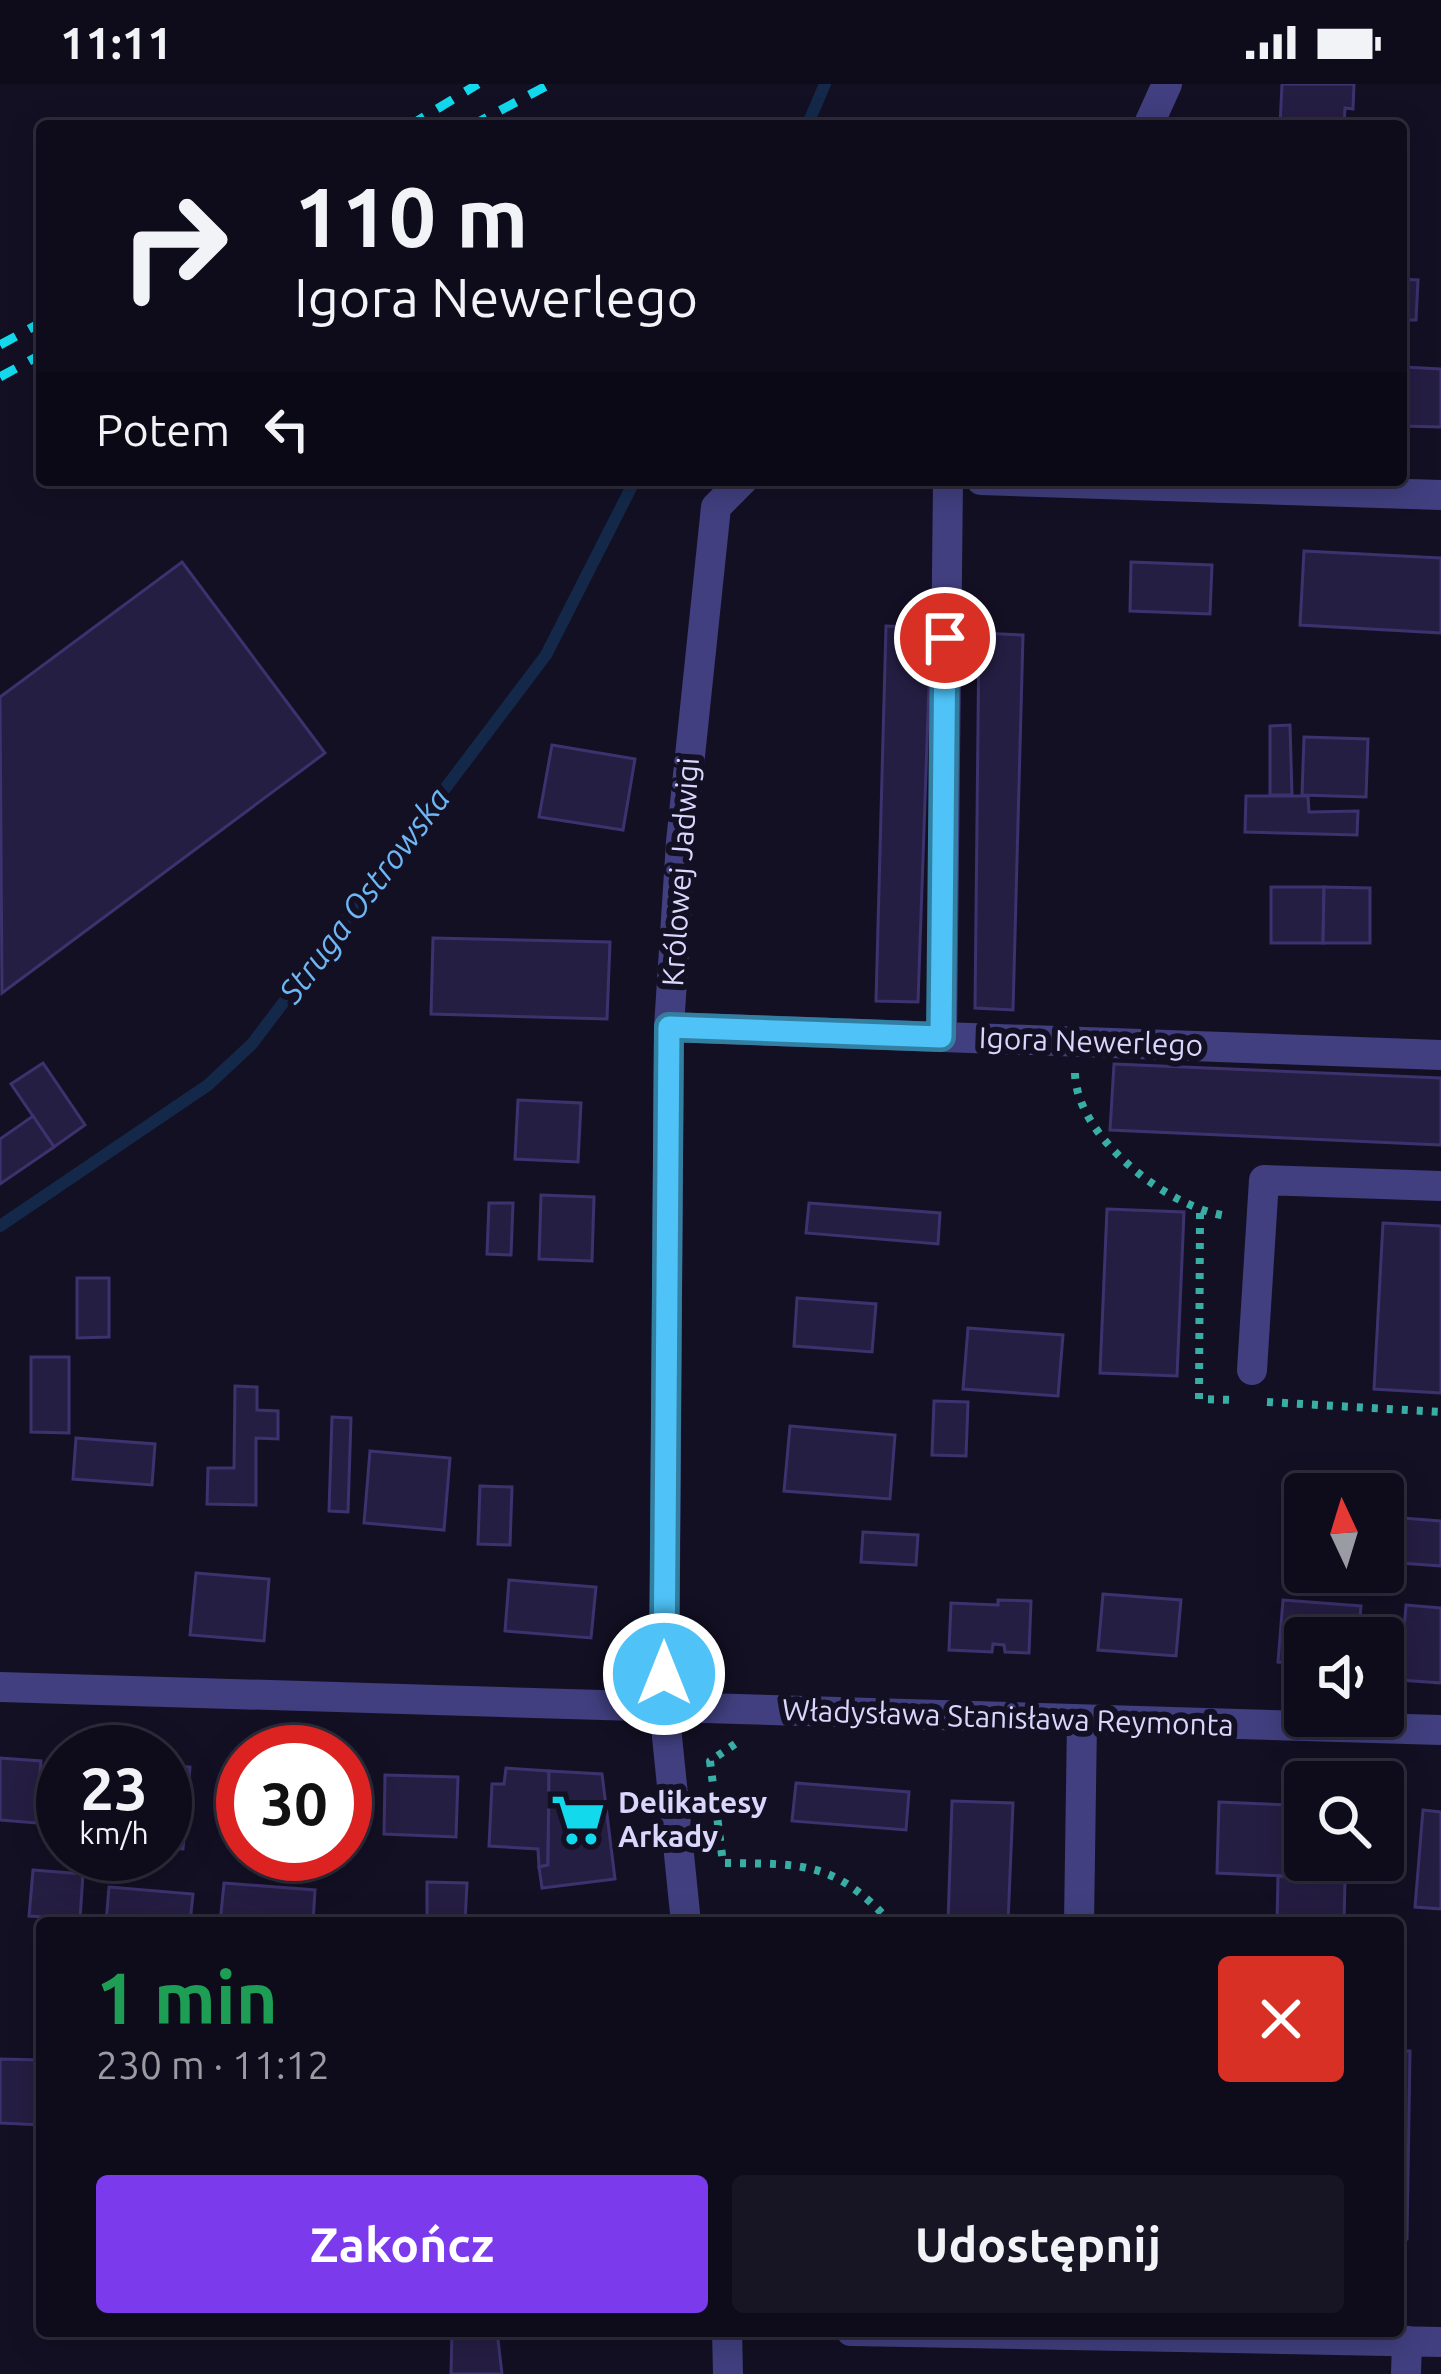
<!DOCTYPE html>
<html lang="pl">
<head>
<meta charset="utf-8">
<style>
	body { margin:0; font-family:Ubuntu,sans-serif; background:#171524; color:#f1f3f6; height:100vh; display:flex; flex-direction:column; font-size:45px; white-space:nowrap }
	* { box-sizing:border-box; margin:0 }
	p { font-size:39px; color:#9b9ba3 }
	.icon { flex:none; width:66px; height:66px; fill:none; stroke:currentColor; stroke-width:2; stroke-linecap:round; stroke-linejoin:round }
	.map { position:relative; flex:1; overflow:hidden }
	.panel { position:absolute; left:36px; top:1833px; width:1368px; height:420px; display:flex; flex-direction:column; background:#0e0c1b; border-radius:12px; box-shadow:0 6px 30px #0003,0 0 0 3px #2e2c3a }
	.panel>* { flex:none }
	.hud { position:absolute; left:36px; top:36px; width:1371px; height:366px; border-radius:12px; box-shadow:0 6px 30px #0003,0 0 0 3px #2e2c3a; background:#0e0c1b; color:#f1f3f6; overflow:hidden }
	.needle { width:78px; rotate:356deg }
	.controls { position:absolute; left:1284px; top:1389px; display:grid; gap:24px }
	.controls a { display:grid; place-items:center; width:120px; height:120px; border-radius:12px; background:#0e0c1b; box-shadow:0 6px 30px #0003,0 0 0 3px #2e2c3a; font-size:60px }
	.speed { position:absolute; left:36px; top:1641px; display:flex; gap:24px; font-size:60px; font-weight:700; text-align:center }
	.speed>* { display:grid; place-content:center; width:156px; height:156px; border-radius:50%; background:#0e0c1b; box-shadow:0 6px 30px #0003,0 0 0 3px #2e2c3a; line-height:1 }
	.speed small { font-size:30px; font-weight:400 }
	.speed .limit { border:18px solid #d22; background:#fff; color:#111 }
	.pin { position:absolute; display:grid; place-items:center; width:102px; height:102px; color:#fff; margin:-51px; border:6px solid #fff; border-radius:50%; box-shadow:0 3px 12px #0007 }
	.me { position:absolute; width:132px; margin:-66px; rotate:0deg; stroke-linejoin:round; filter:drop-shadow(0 0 9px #0008) }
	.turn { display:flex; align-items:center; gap:42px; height:252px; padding:0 60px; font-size:54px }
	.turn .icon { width:156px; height:156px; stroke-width:2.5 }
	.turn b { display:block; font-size:84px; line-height:102px }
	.then { display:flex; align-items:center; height:114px; padding:0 60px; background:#0003; gap:24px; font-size:45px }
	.round { display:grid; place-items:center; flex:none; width:126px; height:126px; border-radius:12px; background:#171524 }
	.headline { display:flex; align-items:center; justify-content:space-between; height:204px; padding:0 60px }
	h1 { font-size:72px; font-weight:700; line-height:90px; color:#1e9e55 }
	.primary-button { display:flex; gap:24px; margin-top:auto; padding:24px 60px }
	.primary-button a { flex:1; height:138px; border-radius:12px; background:#7c3aed; color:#fff; font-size:48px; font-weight:700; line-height:138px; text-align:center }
	.primary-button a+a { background:#171524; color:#f1f3f6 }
	.status { display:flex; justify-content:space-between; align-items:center; height:84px; padding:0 60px; background:#0e0c1b; direction:ltr }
	.status svg { height:33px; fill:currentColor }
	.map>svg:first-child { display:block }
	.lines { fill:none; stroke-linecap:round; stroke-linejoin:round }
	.stream { stroke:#14294a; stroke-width:12 }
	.building { fill:#251e43; stroke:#3d326e; stroke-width:3 }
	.path { stroke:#38aea5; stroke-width:8; stroke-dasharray:6 9; stroke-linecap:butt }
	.minor { stroke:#413f7f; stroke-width:30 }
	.rail { stroke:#12d9ec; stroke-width:9; stroke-dasharray:18 15; stroke-linecap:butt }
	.route-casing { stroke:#337fa1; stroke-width:30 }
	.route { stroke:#4fc3f7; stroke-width:21 }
	.labels { text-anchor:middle; stroke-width:12; stroke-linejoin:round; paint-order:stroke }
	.street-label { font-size:30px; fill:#dad6fc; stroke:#131024 }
	.poi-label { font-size:30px; font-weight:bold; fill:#dad6fc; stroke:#131024; text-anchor:start }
	.water-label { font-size:33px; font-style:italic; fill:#6cb7f4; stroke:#131024 }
</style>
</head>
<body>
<div class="status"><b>11:11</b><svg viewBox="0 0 49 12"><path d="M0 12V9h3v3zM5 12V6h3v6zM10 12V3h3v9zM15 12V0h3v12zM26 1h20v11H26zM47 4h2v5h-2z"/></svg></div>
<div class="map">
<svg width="1441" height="2290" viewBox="0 0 1441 2290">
	<rect width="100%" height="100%" fill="#131024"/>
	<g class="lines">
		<g class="stream">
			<polyline points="807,42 825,0"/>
			<polyline points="0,1142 208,1001 252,960 546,571 635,396"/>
		</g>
	</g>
	<g class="building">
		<polygon points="1282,0 1354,0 1353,25 1345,24 1344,42 1280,42"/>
		<polygon points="1401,195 1418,196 1416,236 1401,236"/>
		<polygon points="1404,283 1441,285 1441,343 1402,342"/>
		<polygon points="1304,467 1441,474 1441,549 1300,541"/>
		<polygon points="182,478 325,669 2,909 0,613"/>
		<polygon points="1131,478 1212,481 1210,530 1130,527"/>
		<polygon points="886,542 931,544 918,918 876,917"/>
		<polygon points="979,549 1023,551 1013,926 975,924"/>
		<polygon points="1290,641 1292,711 1270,711 1270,642"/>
		<polygon points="1304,653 1368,655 1366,713 1302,711"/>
		<polygon points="552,661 635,675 623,746 539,733"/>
		<polygon points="1246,712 1308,712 1309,728 1358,727 1357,751 1245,748"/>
		<polygon points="1271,803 1324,803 1323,859 1271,859"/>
		<polygon points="1324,803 1370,804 1370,859 1323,859"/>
		<polygon points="433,854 610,858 607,935 431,930"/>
		<polygon points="43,979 85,1041 54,1063 11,1000"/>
		<polygon points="1114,980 1441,994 1441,1061 1110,1046"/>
		<polygon points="518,1016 581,1019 578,1078 515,1075"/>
		<polygon points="33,1032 54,1063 0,1100 0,1055"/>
		<polygon points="541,1111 594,1113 592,1177 539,1175"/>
		<polygon points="489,1119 513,1119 511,1171 487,1170"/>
		<polygon points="809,1119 940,1129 938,1160 806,1149"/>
		<polygon points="1107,1125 1184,1128 1177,1292 1100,1289"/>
		<polygon points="1383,1139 1441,1142 1441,1309 1374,1305"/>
		<polygon points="77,1194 109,1194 109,1253 77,1254"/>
		<polygon points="797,1214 876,1220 872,1268 794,1262"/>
		<polygon points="968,1244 1063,1251 1058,1312 963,1305"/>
		<polygon points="31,1273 69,1273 69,1349 31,1348"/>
		<polygon points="235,1302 257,1303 257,1326 278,1327 278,1355 256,1354 256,1421 207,1420 208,1384 234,1384"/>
		<polygon points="934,1317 968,1318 966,1372 932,1371"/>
		<polygon points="332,1333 351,1334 348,1428 329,1427"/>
		<polygon points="790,1342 895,1351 890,1415 784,1407"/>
		<polygon points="76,1354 155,1360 152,1401 73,1395"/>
		<polygon points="370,1367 450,1374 444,1446 364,1439"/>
		<polygon points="480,1402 512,1403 510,1461 478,1460"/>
		<polygon points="1390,1433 1441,1437 1441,1482 1387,1478"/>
		<polygon points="863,1448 918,1451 916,1481 861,1478"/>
		<polygon points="196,1489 269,1495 264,1557 190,1551"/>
		<polygon points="509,1496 596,1503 591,1554 505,1547"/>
		<polygon points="1103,1510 1181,1516 1176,1572 1098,1566"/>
		<polygon points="998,1516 1031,1517 1029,1569 1005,1568 1004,1561 993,1560 992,1568 949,1566 951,1519 998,1521"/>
		<polygon points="1283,1516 1361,1522 1358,1554 1305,1554 1305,1580 1278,1578"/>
		<polygon points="1406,1521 1441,1524 1441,1599 1400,1596"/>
		<polygon points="0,1674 41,1677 36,1739 0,1736"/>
		<polygon points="165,1681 190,1683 183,1765 165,1764"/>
		<polygon points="506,1684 549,1687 548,1781 539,1783 538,1765 489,1762 492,1700 504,1700"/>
		<polygon points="549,1687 602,1690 615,1795 542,1804 539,1783 548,1781"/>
		<polygon points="385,1691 458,1693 456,1753 384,1750"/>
		<polygon points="796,1699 909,1708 906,1746 792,1737"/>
		<polygon points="952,1717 1013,1719 1008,1839 948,1839"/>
		<polygon points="1219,1718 1288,1721 1286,1792 1217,1789"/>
		<polygon points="1423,1726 1441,1728 1441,1825 1415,1823"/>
		<polygon points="33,1786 83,1790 80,1835 29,1832"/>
		<polygon points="1278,1792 1345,1794 1344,1839 1277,1839"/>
		<polygon points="427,1798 467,1799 465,1839 427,1839"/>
		<polygon points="224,1799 315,1806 313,1839 220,1839"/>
		<polygon points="109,1803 193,1810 190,1839 106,1839"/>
		<polygon points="1398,1967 1410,1967 1407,2155 1398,2155"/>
		<polygon points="0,1975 42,1976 42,2041 0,2039"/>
		<polygon points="452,2247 497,2247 502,2290 451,2290"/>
	</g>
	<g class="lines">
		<g class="path">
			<path d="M1075,989c1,64 94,136 153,143"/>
			<polyline points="1200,1129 1199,1315 1234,1316"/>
			<polyline points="1267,1318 1441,1328"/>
			<path d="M735,1660l-25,17 13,102c80,1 112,-2 168,60"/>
		</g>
		<g class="minor">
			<polyline points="1148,42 1167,0"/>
			<polyline points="981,396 1441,411"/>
			<polyline points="669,943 1441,971"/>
			<polyline points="942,953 948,396"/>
			<polyline points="1252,1286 1264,1096 1441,1102"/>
			<polyline points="0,1603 1441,1646"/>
			<polyline points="686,1839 664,1623 669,943 681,758 716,423 743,396"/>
			<polyline points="1079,1839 1082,1637"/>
			<polyline points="727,2247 728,2290"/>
			<polyline points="851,2247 1441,2258"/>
			<polyline points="1406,2290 1407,2257"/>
		</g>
		<g class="rail">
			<polyline points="409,42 478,0"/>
			<polyline points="471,42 550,0"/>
			<polyline points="0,261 42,238"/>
			<polyline points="0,293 42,270"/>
		</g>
	</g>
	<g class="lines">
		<defs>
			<polyline id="route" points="664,1590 669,943 941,953 945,554"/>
		</defs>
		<use href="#route" class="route-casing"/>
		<use href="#route" class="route"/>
	</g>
	<defs>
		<symbol id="supermarket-bare" viewBox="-9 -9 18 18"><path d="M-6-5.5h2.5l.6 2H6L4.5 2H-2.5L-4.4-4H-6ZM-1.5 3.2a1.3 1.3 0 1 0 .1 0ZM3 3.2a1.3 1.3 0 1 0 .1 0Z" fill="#12d9ec" stroke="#131024" stroke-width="2.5" paint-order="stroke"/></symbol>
	</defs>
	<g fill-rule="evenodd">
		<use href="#supermarket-bare" x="540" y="1698" width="76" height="76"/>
	</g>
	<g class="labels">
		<g class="street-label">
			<text transform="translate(681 788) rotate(-86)" y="10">Królowej Jadwigi</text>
			<text transform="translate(1091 958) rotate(2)" y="10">Igora Newerlego</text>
			<text transform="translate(1008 1634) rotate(2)" y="10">Władysława Stanisława Reymonta</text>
		</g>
		<g class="poi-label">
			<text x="618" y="1729">Delikatesy<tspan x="618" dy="34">Arkady</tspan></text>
		</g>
		<g class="water-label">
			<text transform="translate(364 811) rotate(-53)" y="12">Struga Ostrowska</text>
		</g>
	</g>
</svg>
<div class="controls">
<a><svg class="needle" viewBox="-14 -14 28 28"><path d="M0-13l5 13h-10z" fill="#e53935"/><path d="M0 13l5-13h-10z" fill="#9b9ba3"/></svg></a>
<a><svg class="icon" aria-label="sound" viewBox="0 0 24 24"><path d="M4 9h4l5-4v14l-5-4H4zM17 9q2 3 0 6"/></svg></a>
<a><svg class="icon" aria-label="search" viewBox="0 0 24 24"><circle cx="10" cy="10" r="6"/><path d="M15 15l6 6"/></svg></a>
</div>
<div class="speed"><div>23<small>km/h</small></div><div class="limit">30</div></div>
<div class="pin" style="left:945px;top:554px;background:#d93025"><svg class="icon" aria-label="arrive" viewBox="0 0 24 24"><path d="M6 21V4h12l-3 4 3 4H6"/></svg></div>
<svg class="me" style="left:664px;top:1590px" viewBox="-20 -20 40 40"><circle r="17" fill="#4fc3f7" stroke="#fff" stroke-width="3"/><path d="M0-11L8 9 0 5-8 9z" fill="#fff"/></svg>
<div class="hud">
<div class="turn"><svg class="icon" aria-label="right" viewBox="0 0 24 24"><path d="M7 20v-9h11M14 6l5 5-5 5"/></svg><div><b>110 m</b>Igora Newerlego</div></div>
<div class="then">Potem<svg class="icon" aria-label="left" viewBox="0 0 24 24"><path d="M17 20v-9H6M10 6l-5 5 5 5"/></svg></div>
</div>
<section class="panel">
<div class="headline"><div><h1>1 min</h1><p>230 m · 11:12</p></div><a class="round" style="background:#d93025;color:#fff"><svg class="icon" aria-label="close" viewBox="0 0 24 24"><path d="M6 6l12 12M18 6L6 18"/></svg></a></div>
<div class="primary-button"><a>Zakończ</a><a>Udostępnij</a></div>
</section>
</div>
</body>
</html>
